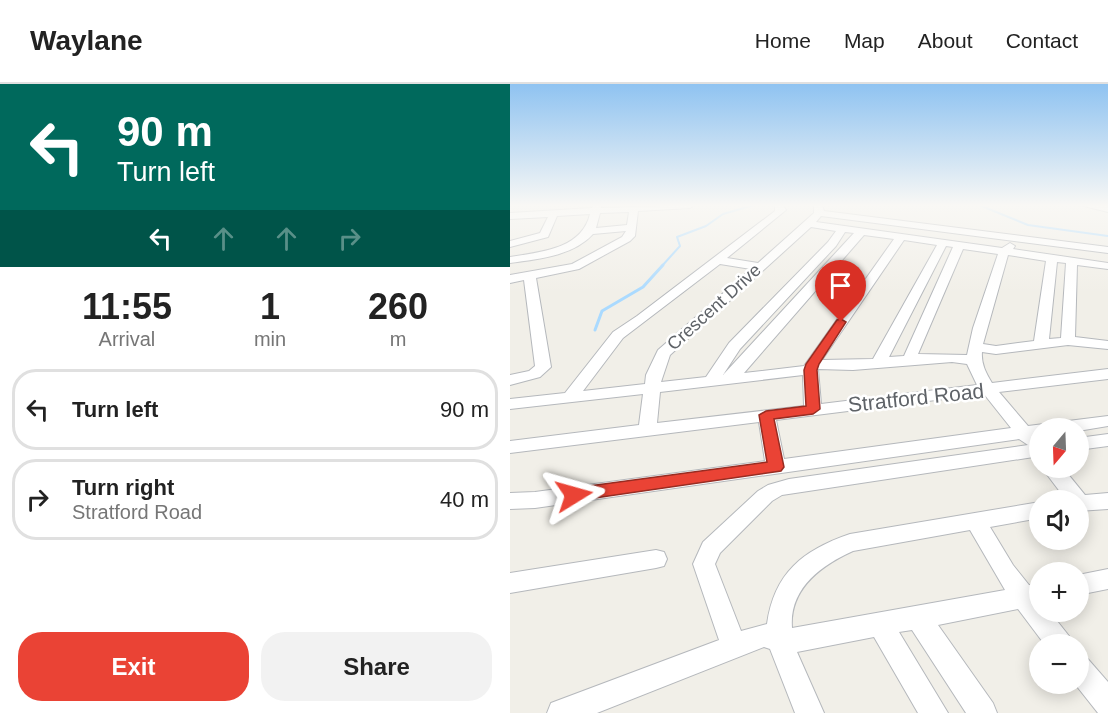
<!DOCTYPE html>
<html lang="en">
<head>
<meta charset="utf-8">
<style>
	body { margin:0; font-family:Helvetica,sans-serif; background:#f2f2f2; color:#222; height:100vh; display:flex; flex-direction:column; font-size:22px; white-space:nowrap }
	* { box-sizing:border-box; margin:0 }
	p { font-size:20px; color:#767676 }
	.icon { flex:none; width:33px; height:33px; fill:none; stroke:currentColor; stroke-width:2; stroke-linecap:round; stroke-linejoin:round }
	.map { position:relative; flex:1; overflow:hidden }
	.sheet { display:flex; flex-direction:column; background:#fff; width:510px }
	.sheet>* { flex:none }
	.banner { background:#00695c; color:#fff; overflow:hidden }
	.needle { width:39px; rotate:199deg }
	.fabs { position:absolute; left:519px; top:334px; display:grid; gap:12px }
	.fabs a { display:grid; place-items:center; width:60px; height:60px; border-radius:50%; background:#fff; box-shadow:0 3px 15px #0003; font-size:30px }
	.pin { position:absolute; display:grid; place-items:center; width:51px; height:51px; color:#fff; margin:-62px -26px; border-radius:50% 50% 50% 0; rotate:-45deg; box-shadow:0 0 6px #0007 }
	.pin .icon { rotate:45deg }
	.me { position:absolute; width:66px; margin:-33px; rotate:82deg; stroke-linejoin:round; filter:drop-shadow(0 0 4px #0008) }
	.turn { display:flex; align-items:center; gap:21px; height:126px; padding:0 18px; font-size:27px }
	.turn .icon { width:78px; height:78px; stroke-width:2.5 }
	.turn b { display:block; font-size:42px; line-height:51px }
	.lanes { display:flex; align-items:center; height:57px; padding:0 18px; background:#0003; justify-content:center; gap:30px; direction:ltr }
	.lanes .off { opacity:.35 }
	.eta { display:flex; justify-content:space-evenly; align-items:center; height:102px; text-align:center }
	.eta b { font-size:36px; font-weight:700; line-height:42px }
	.action { display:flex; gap:12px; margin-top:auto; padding:12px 18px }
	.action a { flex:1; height:69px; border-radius:24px; background:#ea4335; color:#fff; font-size:24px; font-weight:700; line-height:69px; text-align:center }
	.action a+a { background:#f2f2f2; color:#222 }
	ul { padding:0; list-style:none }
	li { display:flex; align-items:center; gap:18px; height:81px; margin:0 12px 9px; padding:0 6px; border:3px solid #e0e0e0; border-radius:24px }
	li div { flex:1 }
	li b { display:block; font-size:22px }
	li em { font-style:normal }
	header { display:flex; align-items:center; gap:36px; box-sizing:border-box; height:84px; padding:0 30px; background:#fff; border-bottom:2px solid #e0e0e0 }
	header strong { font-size:28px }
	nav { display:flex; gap:33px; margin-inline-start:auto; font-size:21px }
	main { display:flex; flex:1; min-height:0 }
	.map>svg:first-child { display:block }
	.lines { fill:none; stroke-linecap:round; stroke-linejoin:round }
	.stream-far1 { stroke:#aadaff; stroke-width:2 }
	.stream { stroke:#aadaff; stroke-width:3 }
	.minor-casing { stroke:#b5b8bc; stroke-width:2 }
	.minor { fill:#fff; fill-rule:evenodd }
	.route { fill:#ea4335; stroke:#982c22; stroke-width:1.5 }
	.labels { text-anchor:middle; stroke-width:5; stroke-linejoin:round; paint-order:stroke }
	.far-street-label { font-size:18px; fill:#5f6368; stroke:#fff }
	.street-label { font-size:21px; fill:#5f6368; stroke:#fff }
</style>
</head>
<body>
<header>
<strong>Waylane</strong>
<nav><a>Home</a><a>Map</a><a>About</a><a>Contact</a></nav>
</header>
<main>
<section class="sheet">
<div class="banner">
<div class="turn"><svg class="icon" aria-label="left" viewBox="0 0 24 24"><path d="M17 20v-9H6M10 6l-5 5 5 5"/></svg><div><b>90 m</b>Turn left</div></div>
<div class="lanes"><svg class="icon" aria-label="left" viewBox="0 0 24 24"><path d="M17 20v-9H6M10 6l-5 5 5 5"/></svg><svg class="icon off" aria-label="ahead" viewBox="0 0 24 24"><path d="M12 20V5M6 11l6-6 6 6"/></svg><svg class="icon off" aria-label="ahead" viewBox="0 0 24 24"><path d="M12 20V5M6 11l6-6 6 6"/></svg><svg class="icon off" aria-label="right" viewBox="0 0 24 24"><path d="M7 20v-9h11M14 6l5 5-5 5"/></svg></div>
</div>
<div class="eta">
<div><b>11:55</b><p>Arrival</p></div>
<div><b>1</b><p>min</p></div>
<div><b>260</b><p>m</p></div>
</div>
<ul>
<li><svg class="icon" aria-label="left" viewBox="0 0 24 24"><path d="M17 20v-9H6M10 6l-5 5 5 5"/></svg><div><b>Turn left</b></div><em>90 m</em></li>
<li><svg class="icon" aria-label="right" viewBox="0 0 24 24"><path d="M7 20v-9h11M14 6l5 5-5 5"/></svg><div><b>Turn right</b><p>Stratford Road</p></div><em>40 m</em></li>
</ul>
<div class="action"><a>Exit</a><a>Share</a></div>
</section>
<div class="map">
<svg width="598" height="629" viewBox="0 0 598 629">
	<rect width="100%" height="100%" fill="#f1efe8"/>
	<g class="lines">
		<g class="stream-far1">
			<polyline points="469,121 518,141 598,152"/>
			<polyline points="151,183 170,162 167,153 196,142 213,130 244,121"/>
		</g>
		<polyline class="stream" points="85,246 92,227 133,203 153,181"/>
		<defs>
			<g id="minor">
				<path d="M83,121h8v3l94,-3 -5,3 -52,3 -3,25 -5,5 -51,28 -43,9 15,89 -11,10 -30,8v-10l19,-4 6,-5 -11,-86 -14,3v-8l62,-11 50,-27 4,-6 -33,3c-20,22 -55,25 -83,29v-6c31,-5 72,-8 80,-43l-33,2 -9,21 -38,10v-6l30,-8 8,-16 -38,2v-6l82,-5zM119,128l-2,13 -31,3 4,-15z"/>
				<path d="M265,121h8l3,5 -59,48 31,5 56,-50v-8h8l2,6 284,36v6l-287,-37 -5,6 186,26 8,-5 5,3 -2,3 95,14v6l-31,-4 -2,72 33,4v8l-40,-4 -72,9 -14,-2c-1,12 4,21 10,31l116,-14v10l-109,13 29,34 80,-10v10l-30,5 -38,-2v7h-3l2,4 -3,4h4v12l-258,39 -10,6 -52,52 -5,11 26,67 26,-7c7,-51 36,-74 83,-90l190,-32v16l-50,9 23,38 16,20 11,-1v28h10l19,24 4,9h-28l-27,-36 -80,16 55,78 4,10h-31l-54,-83 -13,2 49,81h-30l-44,-76 -77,15 27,61h-29l-25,-64 -6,-2 -167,66h-50l4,-10 168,-63 -26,-76 10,-22 55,-51 10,-6 21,-6 239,-34 -9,-6 -484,69 -25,1v-16l25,-1 230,-31 -6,-39 -249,31v-12l129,-16 4,-31 -133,15v-10l55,-6 48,-61 24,-16 138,-105zM301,143l25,4 -8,11 -99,101 -23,34 -45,5 9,-27zM335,148l9,1 -131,142 17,-26 96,-103zM354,151l30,4 -90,127 -60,7zM394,156l33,5 -64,114 -51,1zM436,162l7,1 -49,109 -15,1zM453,165l35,5 -25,74 -6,27 -49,-1zM498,171l38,6 -12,80 -38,5 -13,-2zM547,178l9,1 -5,75 -12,1zM210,180l31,5 -93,81 -12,25 -1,9 -62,7 40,-53zM442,278l15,2 10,21 -156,19 -3,-35 35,1zM293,291l1,31 -147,17 3,-31zM474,310l27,34 -227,31 -8,-39zM460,446l35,60 -213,38c-3,-39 28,-62 61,-77z"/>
				<polygon points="570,121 598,122 598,128"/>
				<polygon points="598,350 598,362 568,366 568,354"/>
				<polygon points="532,384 553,384 575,411 598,409 598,425 568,427 568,417 557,417"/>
				<polygon points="146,466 154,468 157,475 154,482 146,484 0,509 0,489"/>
				<polygon points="598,485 598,505 568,511 568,491"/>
				<polygon points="568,570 577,574 598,598 598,629 588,629 565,600 568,600"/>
			</g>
		</defs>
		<use href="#minor" class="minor-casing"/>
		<use href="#minor" class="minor"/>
	</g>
	<linearGradient id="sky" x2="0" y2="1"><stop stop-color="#8fc3f1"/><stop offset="0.58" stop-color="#f9f8f5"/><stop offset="1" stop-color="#f9f8f5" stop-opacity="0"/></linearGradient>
	<rect width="598" height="209" fill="url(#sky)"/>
	<polygon class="route" points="331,235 336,238 309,280 307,286 310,325 303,330 264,335 274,383 271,387 64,417 58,415 55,411 58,406 64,404 257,378 249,331 256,327 296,322 294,286 296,280 327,236"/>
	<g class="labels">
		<g class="far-street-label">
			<text transform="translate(204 223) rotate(-42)" y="6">Crescent Drive</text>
		</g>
		<g class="street-label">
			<text transform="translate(406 314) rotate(-6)" y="7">Stratford Road</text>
		</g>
	</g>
</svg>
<div class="fabs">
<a><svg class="needle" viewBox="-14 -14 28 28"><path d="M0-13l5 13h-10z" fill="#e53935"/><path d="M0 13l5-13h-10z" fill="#767676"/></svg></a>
<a><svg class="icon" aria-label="sound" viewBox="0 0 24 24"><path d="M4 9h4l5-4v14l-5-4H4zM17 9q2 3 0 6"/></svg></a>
<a>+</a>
<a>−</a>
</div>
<div class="pin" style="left:331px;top:238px;background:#d93025"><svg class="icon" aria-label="arrive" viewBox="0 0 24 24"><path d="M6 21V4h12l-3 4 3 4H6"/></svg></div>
<svg class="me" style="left:64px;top:411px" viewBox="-20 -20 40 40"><path d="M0-17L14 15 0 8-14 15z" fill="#ea4335" stroke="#fff" stroke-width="4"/></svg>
</div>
</main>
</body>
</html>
